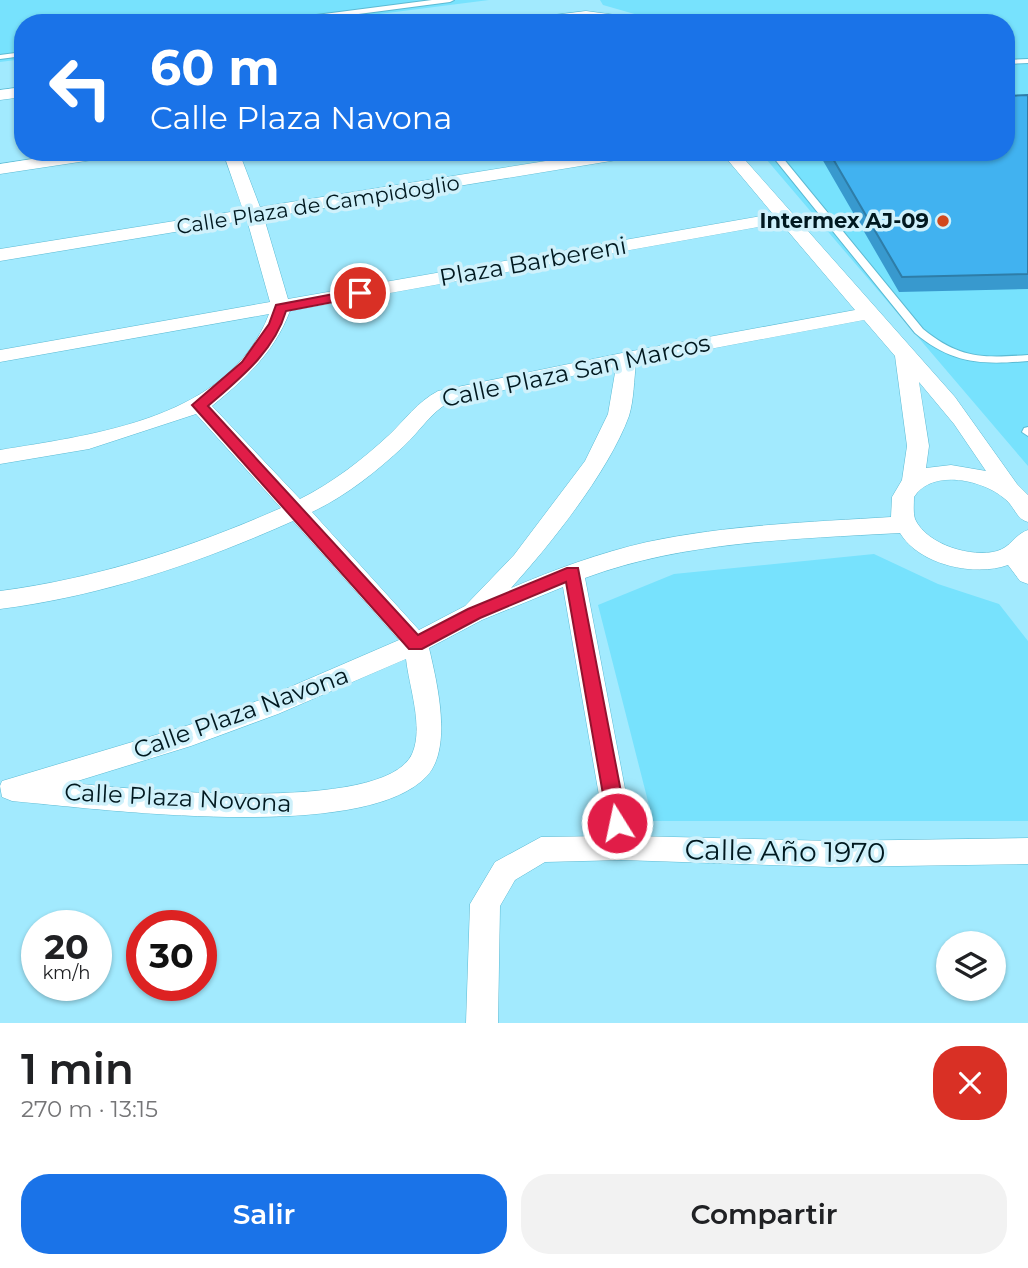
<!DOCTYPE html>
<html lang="es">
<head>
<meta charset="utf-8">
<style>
	body { margin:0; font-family:Montserrat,sans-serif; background:#f2f2f2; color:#202124; height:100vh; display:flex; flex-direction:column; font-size:26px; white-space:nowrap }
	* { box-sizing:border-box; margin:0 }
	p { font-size:23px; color:#757577 }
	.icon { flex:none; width:38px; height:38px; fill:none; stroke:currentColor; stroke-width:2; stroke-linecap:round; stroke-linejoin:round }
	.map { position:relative; height:1023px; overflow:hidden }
	.sheet { display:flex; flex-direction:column; background:#fff; flex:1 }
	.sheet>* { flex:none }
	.guide { position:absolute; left:14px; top:14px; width:1001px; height:147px; border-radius:28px; box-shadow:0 2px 5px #0004; background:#1a73e8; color:#fff; overflow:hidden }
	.buttons { position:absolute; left:936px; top:931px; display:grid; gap:14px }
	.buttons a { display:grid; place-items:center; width:70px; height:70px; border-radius:50%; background:#fff; box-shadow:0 2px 5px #0004; font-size:35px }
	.speed { position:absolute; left:21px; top:910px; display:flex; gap:14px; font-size:35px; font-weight:700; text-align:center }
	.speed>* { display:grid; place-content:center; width:91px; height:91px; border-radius:50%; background:#fff; box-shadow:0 2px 5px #0004; line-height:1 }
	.speed small { font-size:18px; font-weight:400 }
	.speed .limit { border:10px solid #d22; background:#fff; color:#111 }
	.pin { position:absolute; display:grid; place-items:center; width:60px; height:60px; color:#fff; margin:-30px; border:4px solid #fff; border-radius:50%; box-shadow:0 2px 7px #0007 }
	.me { position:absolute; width:77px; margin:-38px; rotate:350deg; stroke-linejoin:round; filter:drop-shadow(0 0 5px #0008) }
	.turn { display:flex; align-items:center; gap:24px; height:147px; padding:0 21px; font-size:32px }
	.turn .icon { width:91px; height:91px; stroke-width:2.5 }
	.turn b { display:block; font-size:49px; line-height:60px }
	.round { display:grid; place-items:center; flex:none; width:74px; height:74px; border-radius:28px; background:#f2f2f2 }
	.head { display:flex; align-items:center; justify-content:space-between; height:119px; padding:0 21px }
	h1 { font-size:42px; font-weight:600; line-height:52px }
	.action { display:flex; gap:14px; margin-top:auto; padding:14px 21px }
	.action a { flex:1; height:80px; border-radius:28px; background:#1a73e8; color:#fff; font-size:28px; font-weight:600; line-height:80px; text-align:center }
	.action a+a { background:#f2f2f2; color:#202124 }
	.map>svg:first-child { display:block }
	.built { fill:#77e2fd }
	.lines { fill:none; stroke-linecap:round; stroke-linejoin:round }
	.service-casing { stroke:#5cbad3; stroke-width:2 }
	.minor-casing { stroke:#5cbad3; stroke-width:1 }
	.service { fill:#fff; fill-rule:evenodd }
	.minor { fill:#fff; fill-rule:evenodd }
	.wall { fill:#3899ce }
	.building { fill:#41b2f0; stroke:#2e7da8; stroke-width:2 }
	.route { fill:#e11d48; stroke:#92132f; stroke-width:2 }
	.poi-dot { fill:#d1481c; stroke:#cff1fb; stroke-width:2.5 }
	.labels { text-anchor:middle; stroke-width:7; stroke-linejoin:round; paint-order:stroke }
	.far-street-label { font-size:21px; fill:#00181f; stroke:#cff1fb }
	.far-poi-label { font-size:21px; font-weight:bold; fill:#00181f; stroke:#cff1fb; text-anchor:end }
	.street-label { font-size:24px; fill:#00181f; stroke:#cff1fb }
	.near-street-label { font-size:28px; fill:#00181f; stroke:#cff1fb }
</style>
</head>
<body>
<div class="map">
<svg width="1028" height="1023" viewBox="0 0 1028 1023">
	<rect width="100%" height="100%" fill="#a2eafe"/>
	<g class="built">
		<polygon points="0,0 489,0 309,23 23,23 23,59 0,62"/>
		<polygon points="600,0 1028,0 1028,466 760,152 1006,152 1006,23 645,23 638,15 603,5"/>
		<polygon points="874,554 938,584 999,604 1028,641 1028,821 653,821 598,605 674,574"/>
	</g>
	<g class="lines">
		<defs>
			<g id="service">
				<polygon points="432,0 454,0 450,2 290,23 266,23 270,21"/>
				<polygon points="23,52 23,56 0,59 0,55"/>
				<polygon points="1028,59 1028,63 1006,64 1006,60"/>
				<path d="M769,152h9l145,177c37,30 59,29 105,26v6c-46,4 -76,3 -113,-28z"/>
				<polygon points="1028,427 1028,436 1022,432 1024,428"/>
			</g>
			<g id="minor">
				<polygon points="586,11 616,15 629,23 586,20 515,23 522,19"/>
				<polygon points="23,87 23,97 0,100 0,90"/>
				<polygon points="77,152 120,152 112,157 0,174 0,164"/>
				<path d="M223,152h16l21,55 342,-55h41l-8,5 -371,61 24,81 485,-85 -52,-62h17l217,245 62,87 11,11v27c-12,-3 -13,-15 -23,-23 -21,-19 -73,-31 -91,-2 0,7 -1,15 1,22 12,26 57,39 82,32 14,-4 18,-17 31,-21v54l-8,-3 -12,-16c-33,12 -89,0 -108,-32 -105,6 -215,8 -315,45l49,258 197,5 197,-3v26l-197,3 -209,-7 -77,2 -30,18 -15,26 -2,117h-32l4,-119 25,-42 46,-25 65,-1 -43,-249 -81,33 -53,28c8,34 24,100 -2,128 -63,68 -326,33 -415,25l-10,-4 -2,-11 2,-5 187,-56 71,-25 139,-60 -106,-119c-94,42 -191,75 -293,88v-18c98,-13 190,-43 281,-83l-85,-94 -107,35 -89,15v-14c96,-16 229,-31 269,-136l-269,48v-12l270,-48 -23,-82 -247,41v-12l243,-39zM781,223l74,87 -228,42 -189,39c-21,11 -33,29 -49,44 -27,25 -57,48 -89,64l-88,-93c34,-28 62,-53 78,-95zM864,320l31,36 12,90 -5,34 -10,17 -1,20c-81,5 -164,8 -244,25 -48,11 -91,27 -136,46 40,-44 98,-117 118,-172 5,-16 5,-37 7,-53zM616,367l-8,47 -23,47 -71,94 -49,51 -46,24 -107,-118c34,-16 64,-40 92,-66 16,-15 27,-34 47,-45zM919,382l35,42 32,47 -35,-6 -25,3 3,-22zM406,659c3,28 18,68 6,95 -28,61 -282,35 -341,29l120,-37 87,-32z"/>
			</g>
		</defs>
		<use href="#service" class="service-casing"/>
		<use href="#minor" class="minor-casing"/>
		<use href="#service" class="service"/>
		<use href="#minor" class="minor"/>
	</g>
	<polygon class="wall" points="1028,95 1028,289 899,292 818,152 1006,152"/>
	<polygon class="building" points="1028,95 1028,274 902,277 829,152 1006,152 1006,96"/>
	<path class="route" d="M360,289l5,1v6l-79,15c-12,41 -47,68 -78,95l210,229 50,-26 99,-41h11l49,255 -3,6 -7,3 -7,-3 -2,-6 -42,-241 -86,36 -58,31h-13l-217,-244 50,-43 27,-38 7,-19z"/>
	<circle class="poi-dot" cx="943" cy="221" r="7"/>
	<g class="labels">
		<g class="far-street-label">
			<text transform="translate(318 205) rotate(-9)" y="7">Calle Plaza de Campidoglio</text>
		</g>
		<g class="far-poi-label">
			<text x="929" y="228">Intermex AJ-09</text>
		</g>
		<g class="street-label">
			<text transform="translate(533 262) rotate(-10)" y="8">Plaza Barbereni</text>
			<text transform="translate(576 371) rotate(-12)" y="8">Calle Plaza San Marcos</text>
			<text transform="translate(241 713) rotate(-20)" y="8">Calle Plaza Navona</text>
			<text transform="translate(178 798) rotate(3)" y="8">Calle Plaza Novona</text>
		</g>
		<g class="near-street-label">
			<text transform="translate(785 851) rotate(1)" y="10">Calle Año 1970</text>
		</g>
	</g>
</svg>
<div class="buttons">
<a><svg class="icon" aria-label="layers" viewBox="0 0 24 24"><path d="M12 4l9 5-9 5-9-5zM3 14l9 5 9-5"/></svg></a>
</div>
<div class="speed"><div>20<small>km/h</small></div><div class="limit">30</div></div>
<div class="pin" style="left:360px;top:293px;background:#d93025"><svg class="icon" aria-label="arrive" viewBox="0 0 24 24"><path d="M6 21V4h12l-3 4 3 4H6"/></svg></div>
<svg class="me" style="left:617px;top:823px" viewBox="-20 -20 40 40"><circle r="17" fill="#e11d48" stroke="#fff" stroke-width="3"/><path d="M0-11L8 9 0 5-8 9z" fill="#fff"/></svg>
<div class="guide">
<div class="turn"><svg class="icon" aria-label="left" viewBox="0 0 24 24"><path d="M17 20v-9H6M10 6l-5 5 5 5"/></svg><div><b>60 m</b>Calle Plaza Navona</div></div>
</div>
</div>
<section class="sheet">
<div class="head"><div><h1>1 min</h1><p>270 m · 13:15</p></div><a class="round" style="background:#d93025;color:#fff"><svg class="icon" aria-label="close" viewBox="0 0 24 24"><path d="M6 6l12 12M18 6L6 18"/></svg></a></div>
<div class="action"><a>Salir</a><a>Compartir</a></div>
</section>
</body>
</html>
